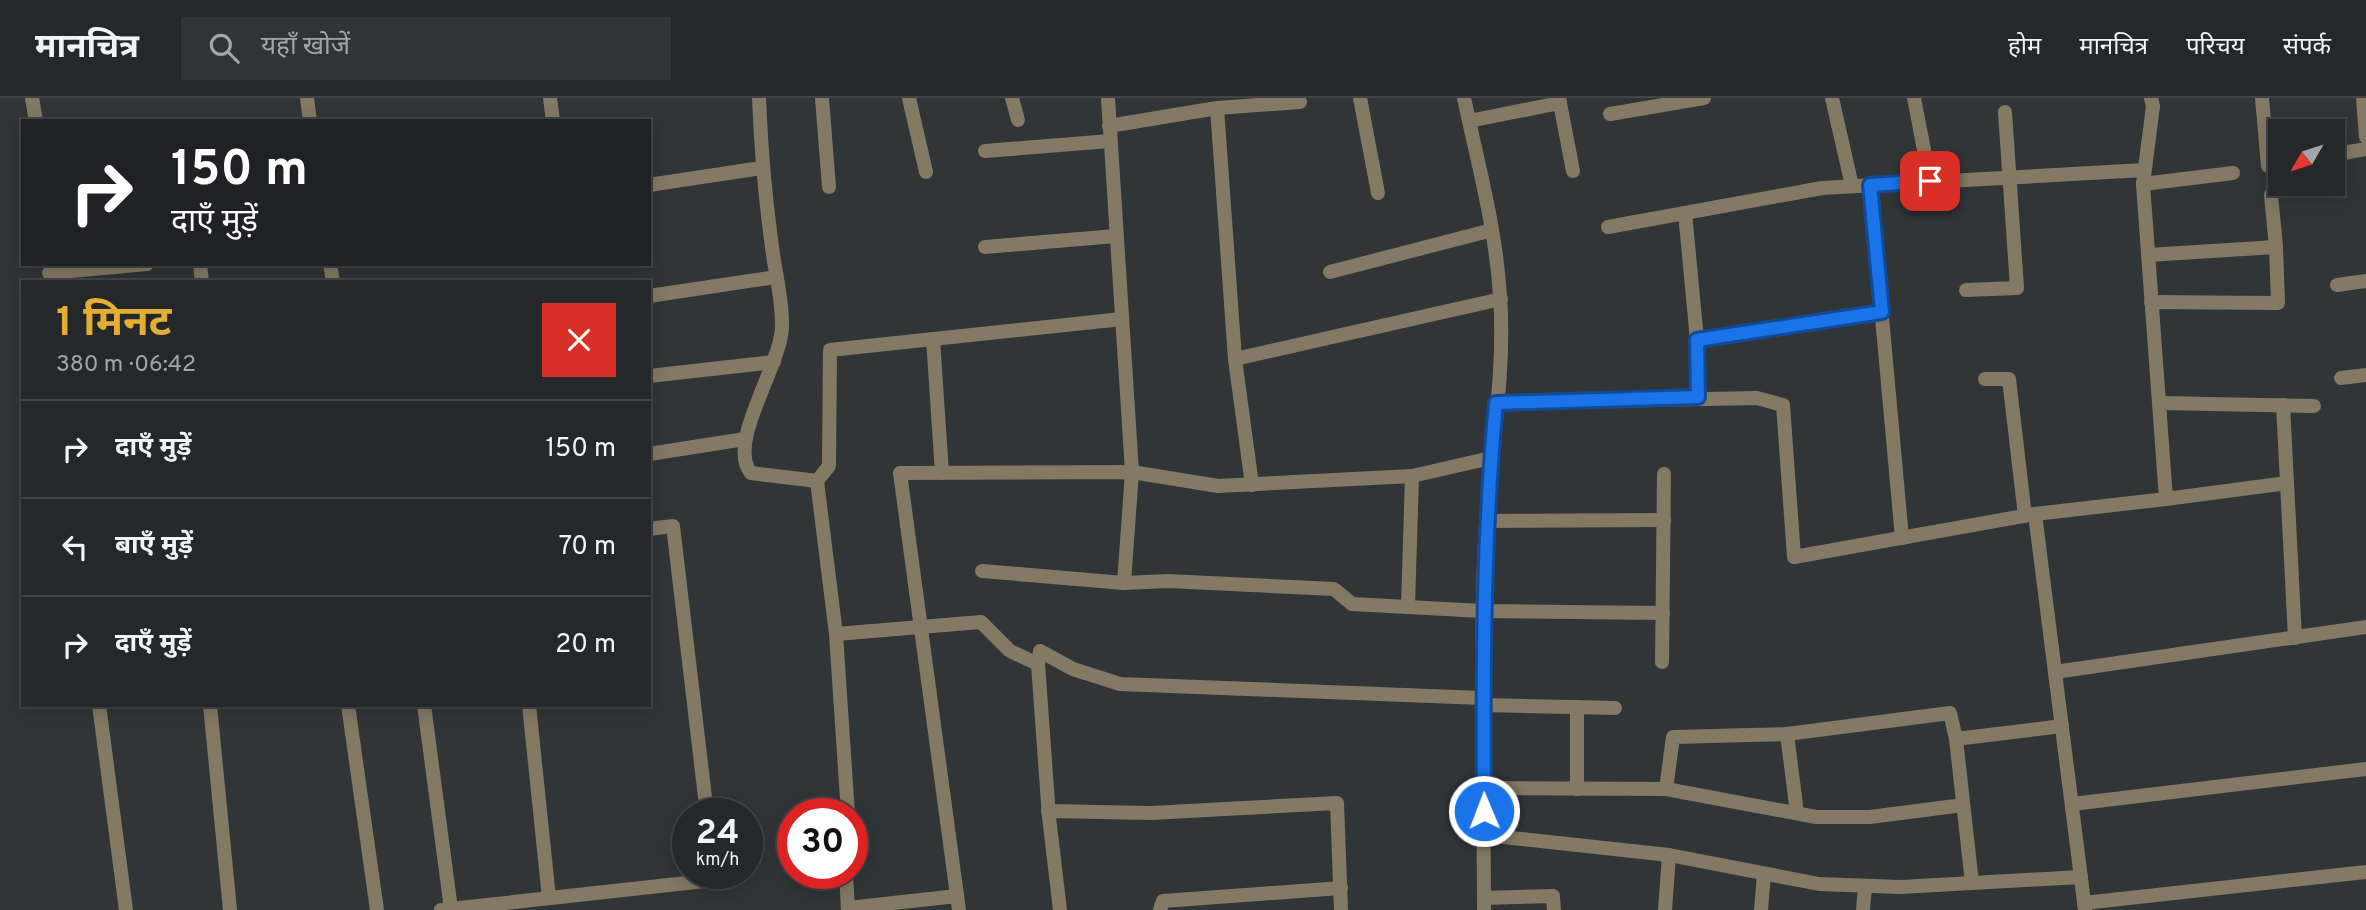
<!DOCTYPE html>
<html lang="hi">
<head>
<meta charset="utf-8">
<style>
	body { margin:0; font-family:Overpass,"Noto Sans Devanagari",sans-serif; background:#313436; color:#f1f3f6; height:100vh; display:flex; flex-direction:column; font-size:26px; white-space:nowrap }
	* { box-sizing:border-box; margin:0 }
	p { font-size:23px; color:#a3a6a8 }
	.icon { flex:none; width:38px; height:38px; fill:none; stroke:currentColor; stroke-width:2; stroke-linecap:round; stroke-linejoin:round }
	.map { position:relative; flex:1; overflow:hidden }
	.sheet { position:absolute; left:21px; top:182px; width:630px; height:427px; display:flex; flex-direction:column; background:#25282a; border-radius:0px; box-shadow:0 4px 18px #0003,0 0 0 2px #424447 }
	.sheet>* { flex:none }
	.banner { position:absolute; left:21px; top:21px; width:630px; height:147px; border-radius:0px; box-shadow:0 4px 18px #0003,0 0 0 2px #424447; background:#202124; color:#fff; overflow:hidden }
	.needle { width:46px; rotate:231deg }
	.controls { position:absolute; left:2268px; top:21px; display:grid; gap:14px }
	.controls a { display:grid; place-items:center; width:77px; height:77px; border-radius:0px; background:#25282a; box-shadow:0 4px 18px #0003,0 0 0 2px #424447; font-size:35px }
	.speed { position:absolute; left:672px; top:700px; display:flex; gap:14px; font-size:35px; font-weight:700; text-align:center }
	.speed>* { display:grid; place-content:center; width:91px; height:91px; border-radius:50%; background:#25282a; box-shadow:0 4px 18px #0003,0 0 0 2px #424447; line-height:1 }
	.speed small { font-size:18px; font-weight:400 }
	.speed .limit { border:10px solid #d22; background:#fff; color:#111 }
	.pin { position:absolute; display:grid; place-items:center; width:60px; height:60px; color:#fff; margin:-30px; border-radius:14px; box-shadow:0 4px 10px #0006 }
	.me { position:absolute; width:77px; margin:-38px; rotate:359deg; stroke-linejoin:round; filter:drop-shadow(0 0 5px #0008) }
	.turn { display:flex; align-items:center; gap:24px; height:147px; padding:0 35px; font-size:32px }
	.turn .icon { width:91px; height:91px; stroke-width:2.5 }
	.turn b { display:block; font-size:49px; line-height:60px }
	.round { display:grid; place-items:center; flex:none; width:74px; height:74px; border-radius:0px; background:#313436 }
	.headline { display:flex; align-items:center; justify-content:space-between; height:119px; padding:0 35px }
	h1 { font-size:42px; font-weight:700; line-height:52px; color:#e2ae34 }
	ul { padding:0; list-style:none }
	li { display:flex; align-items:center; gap:21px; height:98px; padding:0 35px; border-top:2px solid #424447 }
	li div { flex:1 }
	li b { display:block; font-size:26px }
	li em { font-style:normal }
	header { display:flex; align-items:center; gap:42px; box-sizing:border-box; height:98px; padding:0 35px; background:#25282a; border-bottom:2px solid #424447 }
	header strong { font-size:33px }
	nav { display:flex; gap:38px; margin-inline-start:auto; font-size:24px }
	.search { width:490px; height:63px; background:#313436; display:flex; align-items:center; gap:18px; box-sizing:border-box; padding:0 24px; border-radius:0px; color:#a3a6a8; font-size:26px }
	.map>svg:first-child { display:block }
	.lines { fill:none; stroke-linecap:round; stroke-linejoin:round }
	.minor { stroke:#847963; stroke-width:14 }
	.tertiary { stroke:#847963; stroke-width:14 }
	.route-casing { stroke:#114b97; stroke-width:18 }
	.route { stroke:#1a73e8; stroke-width:12 }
</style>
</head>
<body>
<header>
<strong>मानचित्र</strong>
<div class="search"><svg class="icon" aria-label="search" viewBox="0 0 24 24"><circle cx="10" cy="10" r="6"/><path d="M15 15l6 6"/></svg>यहाँ खोजें</div>
<nav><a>होम</a><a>मानचित्र</a><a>परिचय</a><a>संपर्क</a></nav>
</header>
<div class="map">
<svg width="2366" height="812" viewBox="0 0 2366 812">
	<rect width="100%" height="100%" fill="#313538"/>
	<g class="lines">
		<g class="minor">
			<polyline points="32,0 36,23"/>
			<polyline points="307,0 310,23"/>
			<polyline points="550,0 553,23"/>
			<path d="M759,0c2,50 6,99 13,149 3,26 11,54 10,80 -1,39 -56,116 -31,146l66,8"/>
			<polyline points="822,0 829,89"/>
			<polyline points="909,0 926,74"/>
			<polyline points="1012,0 1018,22"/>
			<polyline points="1108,0 1132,374 1124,485"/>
			<polyline points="1360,0 1378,95"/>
			<path d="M1464,0c14,66 32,131 36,198 6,81 -11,162 -15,243 -6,124 -1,247 -1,371"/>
			<polyline points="1559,0 1573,73"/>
			<polyline points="1832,0 1852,88"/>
			<polyline points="1914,0 1930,83"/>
			<polyline points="2262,0 2268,68 2280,66"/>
			<polyline points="2363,0 2366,39"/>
			<polyline points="1217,10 1235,261 1252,387"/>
			<polyline points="1610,16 1704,0"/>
			<polyline points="1469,23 1560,5"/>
			<polyline points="1109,28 1217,10 1300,4"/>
			<polyline points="985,53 1110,43"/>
			<polyline points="2333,57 2366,51"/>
			<polyline points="2143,86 2233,75"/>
			<polyline points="649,87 761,70"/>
			<polyline points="1870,87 1902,440"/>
			<polyline points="2271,97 2276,149"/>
			<polyline points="1685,115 1697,242 1697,299"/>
			<polyline points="1608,129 1822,90 2144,72"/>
			<polyline points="985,149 1116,138"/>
			<polyline points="2148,157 2276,149 2278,205 2151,204"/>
			<polyline points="200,166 202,184"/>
			<polyline points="330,166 333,184"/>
			<polyline points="1330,174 1492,132"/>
			<polyline points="49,175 147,166"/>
			<polyline points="2337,187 2366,183"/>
			<polyline points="1966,192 2017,190 2005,14"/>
			<polyline points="649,198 776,179"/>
			<polyline points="933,241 942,375"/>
			<polyline points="1697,242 1882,214"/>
			<polyline points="1235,261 1501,201"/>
			<polyline points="649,278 774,264"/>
			<polyline points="2341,280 2366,277"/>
			<polyline points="1985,281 2009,281 2025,418"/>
			<polyline points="1496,305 1757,300 1783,307 1794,459 2035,416"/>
			<polyline points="2159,305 2314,308"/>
			<polyline points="2283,307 2295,540"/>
			<polyline points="649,356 745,341"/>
			<polyline points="2166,401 2287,385"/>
			<polyline points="1486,423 1664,422"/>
			<polyline points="649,431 673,428 707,716"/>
			<polyline points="982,473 1124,485 1168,483 1334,491 1352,506 1482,513 1663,515"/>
			<polyline points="1408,509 1412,378"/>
			<polyline points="836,536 981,524 1010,553 1038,566"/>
			<polyline points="1662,564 1664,376"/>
			<polyline points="2055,574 2366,529"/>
			<polyline points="99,607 126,812"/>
			<polyline points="210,607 230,812"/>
			<polyline points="348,607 377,812"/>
			<polyline points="424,607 451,811"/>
			<polyline points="529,607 549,800"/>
			<polyline points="1482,607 1615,610"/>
			<polyline points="1577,609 1577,691"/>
			<polyline points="1787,636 1797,715"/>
			<polyline points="1956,641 2062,628"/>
			<polyline points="1484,690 1666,691 1816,719 1870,719 1963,707"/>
			<polyline points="1666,691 1673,639 1787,636 1950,615 1956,641 1972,785"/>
			<polyline points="2072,706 2366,671"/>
			<polyline points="1048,713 1151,715 1337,705 1341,812"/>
			<polyline points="848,716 836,536 817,383 829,368 830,252 1122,221"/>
			<polyline points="1484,737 1669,757 1819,786 1901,789 2081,779"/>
			<polyline points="846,775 848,812"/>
			<polyline points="1484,800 1553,798 1554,812"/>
			<polyline points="2084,805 2366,774"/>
			<polyline points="848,810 957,798"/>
			<polyline points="441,812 714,782 714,775"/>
			<polyline points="959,812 900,375 1132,374 1218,388 1412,378 1491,360"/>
			<polyline points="1060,812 1049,719 1038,566 1040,553 1073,571 1120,586 1482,600"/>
			<polyline points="1160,812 1163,803 1341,790"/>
			<polyline points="1665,812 1669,757"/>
			<polyline points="1761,812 1764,776"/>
			<polyline points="1863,812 1865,788"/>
		</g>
		<polyline class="tertiary" points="2085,812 2035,416 2166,401 2143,86 2153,8 2151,0"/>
	</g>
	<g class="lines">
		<defs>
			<path id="route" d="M1484,713c-1,-137 -1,-271 12,-408l202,-6 -1,-57 185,-28 -12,-127 60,-4"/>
		</defs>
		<use href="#route" class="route-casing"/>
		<use href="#route" class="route"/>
	</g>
</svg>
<div class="controls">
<a><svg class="needle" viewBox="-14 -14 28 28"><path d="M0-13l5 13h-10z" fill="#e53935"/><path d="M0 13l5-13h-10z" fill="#a3a6a8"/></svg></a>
</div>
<div class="speed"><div>24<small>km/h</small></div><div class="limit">30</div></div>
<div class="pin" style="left:1930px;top:83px;background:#d93025"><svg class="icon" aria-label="arrive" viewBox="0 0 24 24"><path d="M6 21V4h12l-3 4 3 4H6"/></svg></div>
<svg class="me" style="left:1484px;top:713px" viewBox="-20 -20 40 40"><circle r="17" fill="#1a73e8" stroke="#fff" stroke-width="3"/><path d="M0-11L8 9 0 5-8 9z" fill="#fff"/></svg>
<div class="banner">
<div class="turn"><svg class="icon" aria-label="right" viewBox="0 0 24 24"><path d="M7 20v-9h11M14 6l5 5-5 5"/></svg><div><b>150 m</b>दाएँ मुड़ें</div></div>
</div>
<section class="sheet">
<div class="headline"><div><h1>1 मिनट</h1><p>380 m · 06:42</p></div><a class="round" style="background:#d93025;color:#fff"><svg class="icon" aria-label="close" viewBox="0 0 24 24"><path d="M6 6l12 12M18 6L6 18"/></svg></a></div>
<ul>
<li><svg class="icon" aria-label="right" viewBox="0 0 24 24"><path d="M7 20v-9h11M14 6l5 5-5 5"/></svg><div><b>दाएँ मुड़ें</b></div><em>150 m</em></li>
<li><svg class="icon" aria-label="left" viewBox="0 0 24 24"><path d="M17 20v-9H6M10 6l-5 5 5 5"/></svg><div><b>बाएँ मुड़ें</b></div><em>70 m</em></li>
<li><svg class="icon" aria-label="right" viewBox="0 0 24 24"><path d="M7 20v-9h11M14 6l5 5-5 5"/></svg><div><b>दाएँ मुड़ें</b></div><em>20 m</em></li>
</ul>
</section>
</div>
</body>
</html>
